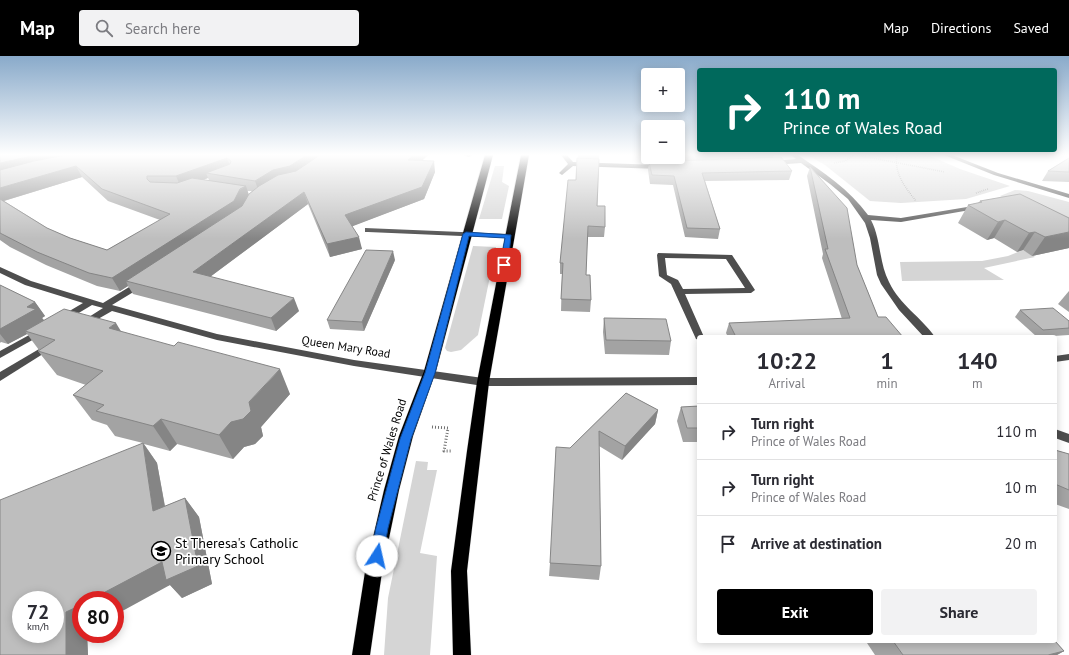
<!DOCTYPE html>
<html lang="en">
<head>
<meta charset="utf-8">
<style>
	body { margin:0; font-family:"PT Sans",sans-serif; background:#f2f2f3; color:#2b2b33; height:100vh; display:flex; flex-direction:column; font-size:15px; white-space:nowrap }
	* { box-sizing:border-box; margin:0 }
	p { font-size:13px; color:#7c7c81 }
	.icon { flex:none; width:22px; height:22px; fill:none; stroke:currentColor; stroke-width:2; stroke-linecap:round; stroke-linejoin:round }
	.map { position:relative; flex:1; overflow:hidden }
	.drawer { position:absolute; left:697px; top:279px; width:360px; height:308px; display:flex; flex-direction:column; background:#fff; border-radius:4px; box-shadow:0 2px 10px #0003 }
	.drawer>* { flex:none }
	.guide { position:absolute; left:697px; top:12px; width:360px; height:84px; border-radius:4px; box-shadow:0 2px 10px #0003; background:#00695c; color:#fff; overflow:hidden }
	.controls { position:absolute; left:641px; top:12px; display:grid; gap:8px }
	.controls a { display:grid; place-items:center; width:44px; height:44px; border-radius:4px; background:#fff; box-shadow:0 2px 10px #0003; font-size:20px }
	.speed { position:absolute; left:12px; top:535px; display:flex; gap:8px; font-size:20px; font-weight:700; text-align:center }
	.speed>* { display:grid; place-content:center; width:52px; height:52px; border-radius:50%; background:#fff; box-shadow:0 2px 10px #0003; line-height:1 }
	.speed small { font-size:10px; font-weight:400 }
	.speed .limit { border:6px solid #d22; background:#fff; color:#111 }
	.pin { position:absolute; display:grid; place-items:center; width:34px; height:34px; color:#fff; margin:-17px; border-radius:8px; box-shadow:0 2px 6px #0006 }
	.me { position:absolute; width:44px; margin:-22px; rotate:10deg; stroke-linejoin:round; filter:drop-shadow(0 0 3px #0008) }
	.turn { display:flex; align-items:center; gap:14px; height:84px; padding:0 20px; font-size:18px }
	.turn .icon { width:52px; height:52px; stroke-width:2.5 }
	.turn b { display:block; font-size:28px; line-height:34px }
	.eta { display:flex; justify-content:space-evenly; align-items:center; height:68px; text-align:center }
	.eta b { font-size:24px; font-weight:700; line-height:28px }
	.action { display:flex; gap:8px; margin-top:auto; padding:8px 20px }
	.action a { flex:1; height:46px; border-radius:4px; background:#000; color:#fff; font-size:16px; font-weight:700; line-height:46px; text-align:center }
	.action a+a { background:#f2f2f3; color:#2b2b33 }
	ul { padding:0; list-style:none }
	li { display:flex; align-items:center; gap:12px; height:56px; padding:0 20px; border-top:1px solid #e1e1e2 }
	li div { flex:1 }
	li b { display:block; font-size:15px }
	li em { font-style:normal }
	header { display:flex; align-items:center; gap:24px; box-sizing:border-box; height:56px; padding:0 20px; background:#000; color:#fff }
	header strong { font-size:19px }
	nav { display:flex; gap:22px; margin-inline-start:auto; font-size:14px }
	.search { width:280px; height:36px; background:#f2f2f3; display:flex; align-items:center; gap:10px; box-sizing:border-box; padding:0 14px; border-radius:4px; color:#7c7c81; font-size:15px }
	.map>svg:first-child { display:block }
	.green { fill:#d5d5d5 }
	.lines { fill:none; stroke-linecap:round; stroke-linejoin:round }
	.highway-casing { stroke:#dbdbdb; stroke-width:1 }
	.path-far1 { stroke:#707070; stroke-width:1.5; stroke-dasharray:0.5 1.5; stroke-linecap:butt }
	.path { stroke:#707070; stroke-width:3; stroke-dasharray:1 2; stroke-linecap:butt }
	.minor { fill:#4e4e4e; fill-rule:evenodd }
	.highway { fill:#000; fill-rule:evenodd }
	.wall { fill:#a3a3a3; fill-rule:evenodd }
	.shaded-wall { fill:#858585 }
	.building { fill:#bebebe; stroke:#858585; fill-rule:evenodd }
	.route { fill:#1a73e8; stroke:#114b97 }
	.labels { text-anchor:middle; stroke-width:3.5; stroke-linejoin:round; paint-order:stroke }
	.street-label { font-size:12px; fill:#000; stroke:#fff }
	.near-poi-label { font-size:14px; fill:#000; stroke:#fff; text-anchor:start }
</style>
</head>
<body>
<header>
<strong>Map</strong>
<div class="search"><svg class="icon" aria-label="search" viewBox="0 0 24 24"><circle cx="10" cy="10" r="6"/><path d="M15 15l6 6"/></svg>Search here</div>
<nav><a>Map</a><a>Directions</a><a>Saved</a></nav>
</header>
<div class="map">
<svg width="1069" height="599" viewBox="0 0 1069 599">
	<rect width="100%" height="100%" fill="#fff"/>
	<g class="green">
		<polygon points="808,99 928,99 960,113 1010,130 966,143 901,147 870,145 825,109"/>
		<polygon points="495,110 504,110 502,126 509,130 502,163 479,163"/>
		<polygon points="1015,134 1028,135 1069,146 1069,185 1000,140"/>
		<polygon points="473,190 496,191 478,279 461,294 451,296 447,295 445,292"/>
		<polygon points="1023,194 1035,201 984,212 1004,224 902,225 900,206 982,205 1008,200"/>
		<polygon points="416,405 428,406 427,414 437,414 420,497 437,500 430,599 384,599 388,542"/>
	</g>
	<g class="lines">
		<defs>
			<g id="highway">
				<polygon points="485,99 493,99 436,315 413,380 399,434 382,516 370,599 352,599 365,516 384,434 399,380 424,315"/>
				<polygon points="521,99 529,99 489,326 481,395 467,515 471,599 453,599 451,515 467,395 477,326"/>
			</g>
		</defs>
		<use href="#highway" class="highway-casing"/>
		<g class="path-far1">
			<polyline points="857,99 945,116"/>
			<path d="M897,99c-3,19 8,32 19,46"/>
			<polyline points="834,107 845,105 854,99"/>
			<polyline points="976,137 988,133"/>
		</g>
		<polyline class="path" points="432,371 448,372 444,395 452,395"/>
		<g class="minor">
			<polygon points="463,99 472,99 469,101"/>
			<polygon points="561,99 567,99 573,106 660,109 663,111 660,113 573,110 562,119 559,117 568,108"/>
			<path d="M791,99h7c26,18 51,34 70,60l33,3 72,-12v4h-3l-69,12 -30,-2c10,19 8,43 18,62 11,23 32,35 46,55h-11l-25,-27 -18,-26 -4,-9 -7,-37 -5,-15 -17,-24 -18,-15 -29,-21 -29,2 -3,-2 3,-2 24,-2z"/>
			<polygon points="944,99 952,99 998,117 1069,138 1069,142 994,119"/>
			<polygon points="365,172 509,178 513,180 509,182 368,176 365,176"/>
			<path d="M658,197l74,2 23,35 -4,3 -66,1 19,43h-5v3l-3,-1 -25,-55 -12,-8 -2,-21zM665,202l61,1 19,29 -62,1 -5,-9 -11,-5z"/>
			<polygon points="0,211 31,225 103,247 139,225 145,225 146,227 145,229 112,249 217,278 354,304 483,322 699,321 699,329 483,330 354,310 217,284 112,255 84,271 81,270 79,268 81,266 103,252 92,249 67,264 61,264 59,262 61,260 83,247 25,229 0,217"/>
			<polygon points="42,272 47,275 45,277 0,302 0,295"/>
			<polygon points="51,286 54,287 56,289 54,291 0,325 0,316"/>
			<polygon points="1069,298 1069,304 1055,306 1055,300"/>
			<polygon points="1055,373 1069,378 1069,387 1055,382"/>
		</g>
		<use href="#highway" class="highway"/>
	</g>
	<g class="wall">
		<path d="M0,99h428l-6,6 13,11 -11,27 -72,27 10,23 -32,8 -22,-53 -98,73 89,34 -23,20 -143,-37 -5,-8 -8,5 -23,-5 -51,-21 -36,-18 -10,-7zM82,121l26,24 52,19 -53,30 -37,-12 -23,-10 -43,-27zM208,122l1,2h-6zM247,135h5l-3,4z"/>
		<polygon points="578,99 599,99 597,150 605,171 604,181 587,181 586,219 591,244 590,256 561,255 562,218 560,218 560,207 576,124"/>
		<polygon points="645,99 648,99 648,101 678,101 678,99 774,99 773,101 792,115 789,124 705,125 720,173 718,183 685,181 673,129 650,128 648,114 649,107 647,107"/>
		<polygon points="1069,102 1069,126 1042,125 1048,115"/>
		<polygon points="810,111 857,209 878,261 903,281 728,281 726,277 729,267 842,263 822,202 823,198 807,120"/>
		<polygon points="980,145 1069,162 1069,192 1032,200 1023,194 1017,196 994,182 987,184 958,167 968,149 978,147"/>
		<polygon points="395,204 364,275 330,273 327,264"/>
		<polygon points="0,229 35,246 45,260 42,262 44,264 122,276 290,338 261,371 263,380 255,388 244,391 233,403 177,388 170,395 144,388 157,407 165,450 185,442 199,461 212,528 182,542 170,529 115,544 81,578 87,578 88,599 0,599 143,387 115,380 107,369 92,364 73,339 86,329 57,319 38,295 39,294 27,278 8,288 1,286 0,287"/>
		<polygon points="1069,235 1069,256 1058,248"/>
		<polygon points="1020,254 1069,265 1069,279 1037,281 1015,261"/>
		<polygon points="604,262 671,285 669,299 605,298 603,276"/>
		<polygon points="626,337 658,354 655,368 622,404 599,390 601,510 599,524 549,520 550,507 570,392"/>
		<polygon points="699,350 699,386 683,386 677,365 681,351"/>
		<polygon points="1055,394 1069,398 1069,453 1055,448"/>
		<polygon points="869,585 1055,585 1064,595 1057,599 875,599 867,587"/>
	</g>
	<g class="shaded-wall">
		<polygon points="37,99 90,99 0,120 0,107"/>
		<polygon points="307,99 327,99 259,136 255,125 273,114"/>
		<polygon points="414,99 428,99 409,116 408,104"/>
		<polygon points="227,102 232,114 206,117 208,122 181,132 176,120"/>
		<polygon points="434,105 435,116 424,143 348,172 345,159"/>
		<polygon points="76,110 82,121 0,146 0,132"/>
		<polygon points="246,130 250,142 239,157 126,225 128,230 120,235 112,222"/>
		<polygon points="304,136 308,148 199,229 193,216"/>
		<polygon points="1005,164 994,182 987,184 998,166"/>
		<polygon points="1035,176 1023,194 1017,196 1029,177"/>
		<polygon points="1069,176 1069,192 1032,200 1045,181"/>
		<polygon points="359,181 362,193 330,201 327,188"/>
		<polygon points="393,195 395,204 364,275 362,266"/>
		<polygon points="294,242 299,255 276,275 271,262"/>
		<polygon points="35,246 45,260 42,262 46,267 25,275 27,278 8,288 0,278 0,273 27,251"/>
		<polygon points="116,267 131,292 109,272"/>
		<polygon points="280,313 290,338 261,371 263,380 255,388 244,391 233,403 219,379"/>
		<polygon points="658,354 655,368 622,404 625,390"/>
		<polygon points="161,363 177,388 170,395 153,370"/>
		<polygon points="143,387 157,407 169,474 153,455"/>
		<polygon points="185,442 199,461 212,528 182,542 170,529 115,559 115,544 90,544"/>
		<polygon points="81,549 81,578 87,578 88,599 66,599 66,556"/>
		<polygon points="1064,595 1057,599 1048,599"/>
	</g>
	<g class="building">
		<polygon points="0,99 37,99 0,107"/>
		<polygon points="66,99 307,99 290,110 273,114 255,125 206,117 230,108 231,105 227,102 176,120 147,120 147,123 150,126 177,127 192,122 246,130 240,133 234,145 112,222 89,217 37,196 0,177 0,143 47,172 70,182 107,194 170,158 102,133 76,110 0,132 0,114 34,105"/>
		<polygon points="320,99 414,99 408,104 434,105 422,131 345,159 359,181 327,188 304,136 193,216 294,242 271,262 126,225 242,150 249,138 259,130 278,119 296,115"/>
		<polygon points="678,99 712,99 678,100"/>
		<polygon points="781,101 792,115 702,117 720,173 687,172 674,120 652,119 649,106"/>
		<polygon points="577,102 599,103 597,150 605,150 605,171 588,170 586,219 590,219 591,244 561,243 563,207 560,207 568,124 576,124"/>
		<polygon points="1069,102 1069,116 1048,115"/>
		<polygon points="810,111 847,152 857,209 878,261 886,261 903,281 736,281 729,267 850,262 825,193 828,193"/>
		<polygon points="1020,138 1069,162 1069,176 1045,181 1035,176 1029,177 1005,164 998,166 968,149 982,146 980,145"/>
		<polygon points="366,194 393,195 362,266 327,264"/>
		<polygon points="0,229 35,246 27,251 36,253 0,273"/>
		<polygon points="1053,252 1069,265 1069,272 1043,274 1020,254"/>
		<polygon points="64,253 116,267 109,272 174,290 178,286 280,313 249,346 251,355 243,363 231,366 219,379 161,363 153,370 96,355 104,349 73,339 103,315 38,295 55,284 25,275"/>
		<polygon points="604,262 666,263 671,285 606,284"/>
		<polygon points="626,337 658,354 625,390 599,375 601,510 550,507 556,391 570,392"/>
		<polygon points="699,350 699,372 687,372 681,351"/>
		<path d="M143,387l10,68 32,-13 13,68 -32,14 -4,-18 -72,38h-9v5l-15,7v43h-66v-155zM21,544h34v34h-34z"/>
		<polygon points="1055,394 1069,398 1069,434 1055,428"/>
		<polygon points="893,585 1055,585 1064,595 1048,599 903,599"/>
	</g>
	<linearGradient id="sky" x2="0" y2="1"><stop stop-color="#89aaca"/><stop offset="0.54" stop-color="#fff"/><stop offset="1" stop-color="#fff" stop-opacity="0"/></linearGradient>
	<rect width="1069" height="183" fill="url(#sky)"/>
	<polygon class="route" points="466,176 511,179 508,209 504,212 500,209 505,182 469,180 435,317 411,383 388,472 383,500 381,504 377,505 372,504 370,500 376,472 400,383 425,317 463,178"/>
	<defs>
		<symbol id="school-ring" viewBox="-11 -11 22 22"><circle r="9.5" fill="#fff" stroke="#000" stroke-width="1.5"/><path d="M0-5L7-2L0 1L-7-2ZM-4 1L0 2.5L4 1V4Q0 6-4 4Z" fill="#000"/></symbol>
	</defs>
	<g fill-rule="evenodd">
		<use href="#school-ring" x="150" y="484" width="22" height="22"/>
	</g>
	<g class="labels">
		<g class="street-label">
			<text transform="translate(346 291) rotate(9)" y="4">Queen Mary Road</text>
			<text transform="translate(387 394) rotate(-73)" y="4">Prince of Wales Road</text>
		</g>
		<g class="near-poi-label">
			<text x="175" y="492">St Theresa's Catholic<tspan x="175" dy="16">Primary School</tspan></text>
		</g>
	</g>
</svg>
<div class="controls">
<a>+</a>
<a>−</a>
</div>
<div class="speed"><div>72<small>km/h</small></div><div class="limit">80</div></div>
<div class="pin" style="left:504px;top:209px;background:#d93025"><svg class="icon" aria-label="arrive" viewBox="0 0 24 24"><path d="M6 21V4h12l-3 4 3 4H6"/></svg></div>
<svg class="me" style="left:377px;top:500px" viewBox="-20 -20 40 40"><circle r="19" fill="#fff"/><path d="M0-13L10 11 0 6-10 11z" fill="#1a73e8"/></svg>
<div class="guide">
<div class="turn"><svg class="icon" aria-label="right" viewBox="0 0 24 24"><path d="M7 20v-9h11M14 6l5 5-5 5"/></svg><div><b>110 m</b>Prince of Wales Road</div></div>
</div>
<section class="drawer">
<div class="eta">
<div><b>10:22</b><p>Arrival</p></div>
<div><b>1</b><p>min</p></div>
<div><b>140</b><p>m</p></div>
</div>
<ul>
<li><svg class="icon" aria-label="right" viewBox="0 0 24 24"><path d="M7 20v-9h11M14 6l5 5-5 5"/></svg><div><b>Turn right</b><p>Prince of Wales Road</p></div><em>110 m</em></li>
<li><svg class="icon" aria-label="right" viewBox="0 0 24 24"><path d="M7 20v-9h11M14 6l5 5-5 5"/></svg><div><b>Turn right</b><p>Prince of Wales Road</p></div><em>10 m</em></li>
<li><svg class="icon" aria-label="arrive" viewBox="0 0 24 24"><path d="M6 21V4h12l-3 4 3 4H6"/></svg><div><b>Arrive at destination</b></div><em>20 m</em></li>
</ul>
<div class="action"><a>Exit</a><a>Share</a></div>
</section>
</div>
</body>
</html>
